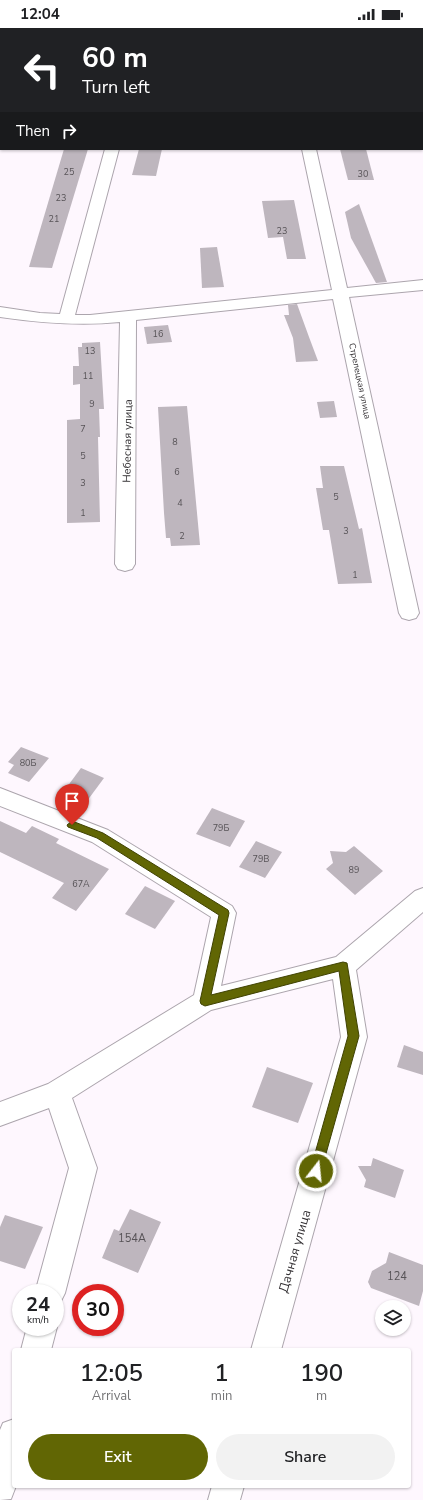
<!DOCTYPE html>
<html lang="en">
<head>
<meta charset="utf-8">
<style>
	body { margin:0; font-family:"Nunito Sans",sans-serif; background:#f2f2f2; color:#202124; height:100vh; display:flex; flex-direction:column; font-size:15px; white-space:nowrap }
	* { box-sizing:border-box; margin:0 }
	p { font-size:13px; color:#757577 }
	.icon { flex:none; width:22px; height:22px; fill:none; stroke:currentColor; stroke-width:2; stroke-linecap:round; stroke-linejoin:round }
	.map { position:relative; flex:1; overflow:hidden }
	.details { position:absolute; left:12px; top:1320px; width:399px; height:140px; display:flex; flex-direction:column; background:#fff; border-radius:4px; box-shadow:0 1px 3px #0004 }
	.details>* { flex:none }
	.top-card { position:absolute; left:0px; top:0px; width:423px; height:122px; box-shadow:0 1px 3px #0004; background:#202124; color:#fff; overflow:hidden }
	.controls { position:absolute; left:375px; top:1272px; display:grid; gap:8px }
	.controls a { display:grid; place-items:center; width:36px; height:36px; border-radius:50%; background:#fff; box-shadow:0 1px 3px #0004; font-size:20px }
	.speed { position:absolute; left:12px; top:1256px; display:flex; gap:8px; font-size:20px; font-weight:700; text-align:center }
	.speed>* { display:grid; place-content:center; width:52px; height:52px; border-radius:50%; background:#fff; box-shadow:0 1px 3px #0004; line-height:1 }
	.speed small { font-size:10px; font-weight:400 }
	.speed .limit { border:6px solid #d22; background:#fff; color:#111 }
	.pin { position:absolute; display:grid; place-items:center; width:34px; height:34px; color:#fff; margin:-41px -17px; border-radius:50% 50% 50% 0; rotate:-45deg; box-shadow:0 0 4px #0007 }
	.pin .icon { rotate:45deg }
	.me { position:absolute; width:44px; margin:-22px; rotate:16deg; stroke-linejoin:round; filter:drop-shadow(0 0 3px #0008) }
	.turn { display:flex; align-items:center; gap:14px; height:84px; padding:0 16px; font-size:18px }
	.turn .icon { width:52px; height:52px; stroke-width:2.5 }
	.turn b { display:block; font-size:28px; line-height:34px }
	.then { display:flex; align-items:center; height:38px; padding:0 16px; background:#0003; gap:8px; font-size:15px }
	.eta { display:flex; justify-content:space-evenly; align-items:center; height:68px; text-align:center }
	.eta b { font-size:24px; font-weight:600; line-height:28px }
	.primary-button { display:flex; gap:8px; margin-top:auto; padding:8px 16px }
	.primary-button a { flex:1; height:46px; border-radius:24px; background:#616604; color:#fff; font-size:16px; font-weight:600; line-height:46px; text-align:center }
	.primary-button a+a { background:#f2f2f2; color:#202124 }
	.status { display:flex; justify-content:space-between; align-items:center; height:28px; padding:0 20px; background:#fff; direction:ltr }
	.status svg { height:11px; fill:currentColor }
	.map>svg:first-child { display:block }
	.building { fill:#beb6be }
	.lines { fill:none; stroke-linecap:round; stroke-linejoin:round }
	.minor-casing { stroke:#aca5ad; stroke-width:2 }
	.minor { fill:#fff; fill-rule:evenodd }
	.route { fill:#616604; stroke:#3f4203 }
	.labels { text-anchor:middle; stroke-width:3.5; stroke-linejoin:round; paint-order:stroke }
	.number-label { font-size:9px; fill:#575357 }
	.far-street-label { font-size:9px; fill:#353235; stroke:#fff }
	.street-label { font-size:11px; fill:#353235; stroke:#fff }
	.near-number-label { font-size:11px; fill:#575357 }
	.near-street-label { font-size:13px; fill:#353235; stroke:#fff }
</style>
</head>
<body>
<div class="status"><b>12:04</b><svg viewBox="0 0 49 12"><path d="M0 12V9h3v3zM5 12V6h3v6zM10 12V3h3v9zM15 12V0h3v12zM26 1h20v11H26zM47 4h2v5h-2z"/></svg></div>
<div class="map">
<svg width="423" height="1472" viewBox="0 0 423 1472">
	<rect width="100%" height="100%" fill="#fef7fe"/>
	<g class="building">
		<polygon points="64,121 88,121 52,240 29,239"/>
		<polygon points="139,121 162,121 156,148 132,147"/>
		<polygon points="340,121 366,121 374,152 348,152"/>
		<polygon points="294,172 306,231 287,231 283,209 268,210 262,173"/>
		<polygon points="359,176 387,254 376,255 351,210 345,184"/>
		<polygon points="217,219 224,259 202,260 200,220"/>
		<polygon points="297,276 309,309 318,333 296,334 293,310 284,287 289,287 288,277"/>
		<polygon points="168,297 172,314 147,316 144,299"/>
		<polygon points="100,314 104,381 99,381 100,409 98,409 100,494 67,495 67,392 80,391 80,356 73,357 73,338 79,338 78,319 82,319 82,315"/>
		<polygon points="334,373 337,389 320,390 317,374"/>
		<polygon points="187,378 200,517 171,518 170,510 166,510 164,485 158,379"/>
		<polygon points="320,438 344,438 359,501 362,500 372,555 338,556 329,502 323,502 316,460 323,460"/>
		<polygon points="21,719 49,730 29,754 8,745 14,737 8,734"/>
		<polygon points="81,740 104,750 87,773 64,763"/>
		<polygon points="212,780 245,793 230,819 196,806"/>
		<polygon points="0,793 26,805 32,798 59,811 56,815 109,841 76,883 52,870 64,855 0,824"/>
		<polygon points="256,813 282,824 265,850 239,839"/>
		<polygon points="354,818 383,843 355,867 326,841 333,835 330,823 346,824"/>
		<polygon points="145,858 175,873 155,901 125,886"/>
		<polygon points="404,1017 423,1024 423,1047 397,1039"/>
		<polygon points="267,1039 313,1055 298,1095 252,1079"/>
		<polygon points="373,1130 404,1142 395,1170 364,1159 366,1152 358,1138 371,1138"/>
		<polygon points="130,1181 161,1194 138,1245 102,1230 114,1201 119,1203"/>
		<polygon points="5,1187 43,1199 25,1241 0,1233 0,1199"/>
		<polygon points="389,1224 423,1237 423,1263 419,1278 371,1260 368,1254 372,1243 386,1235"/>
	</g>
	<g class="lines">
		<defs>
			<g id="minor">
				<path d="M105,121h14l-44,166h15l242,-25 -30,-141h14l31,139 76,-8v10l-74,7 70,316 -3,5 -7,2 -7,-2 -3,-5 -66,-314 -197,21 -1,244 -3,5 -7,2 -7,-2 -3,-5 5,-242c-41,4 -79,1 -120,-5v-10l40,6 20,1z"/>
				<polygon points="0,760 108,802 232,878 236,885 221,958 336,929 415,863 423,860 423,884 356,942 367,1009 281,1322 251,1322 341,1009 333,951 211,982 72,1070 97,1140 65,1265 60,1275 55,1277 55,1265 35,1265 69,1140 49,1080 0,1098 0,1074 48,1056 194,967 211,889 92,814 0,778"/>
				<polygon points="55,1295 57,1299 51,1322 21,1322 27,1299 55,1299"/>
				<polygon points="14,1391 14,1458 16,1458 11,1471 0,1472 0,1402 3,1395"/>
				<polygon points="212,1458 244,1458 240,1472 208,1472"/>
			</g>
		</defs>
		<use href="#minor" class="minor-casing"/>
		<use href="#minor" class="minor"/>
	</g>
	<polygon class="route" points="72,793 103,805 228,882 229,885 211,967 343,934 347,935 359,1008 320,1147 316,1148 312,1147 310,1143 348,1008 339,943 205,978 201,976 200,973 219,887 97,810 68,799 67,797"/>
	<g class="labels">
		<g class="number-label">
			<text x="69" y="147">25</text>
			<text x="363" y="149">30</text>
			<text x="61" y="173">23</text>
			<text x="54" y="194">21</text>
			<text x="282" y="206">23</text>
			<text x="158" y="309">16</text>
			<text x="90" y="326">13</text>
			<text x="88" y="351">11</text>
			<text x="92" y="379">9</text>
			<text x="83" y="404">7</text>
			<text x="175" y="417">8</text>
			<text x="83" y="431">5</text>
			<text x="177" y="447">6</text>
			<text x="83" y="458">3</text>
			<text x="336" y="472">5</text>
			<text x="180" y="478">4</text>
			<text x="83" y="488">1</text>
			<text x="346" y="506">3</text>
			<text x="182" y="511">2</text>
			<text x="355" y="550">1</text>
			<text x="28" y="738">80Б</text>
			<text x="221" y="803">79Б</text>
			<text x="261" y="834">79В</text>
			<text x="354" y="845">89</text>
			<text x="81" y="859">67А</text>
		</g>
		<g class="far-street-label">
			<text transform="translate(360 353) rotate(78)" y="3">Стрелецкая улица</text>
		</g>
		<g class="street-label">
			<text transform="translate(127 413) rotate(-89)" y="4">Небесная улица</text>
		</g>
		<g class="near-number-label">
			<text x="132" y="1214">154А</text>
			<text x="397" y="1252">124</text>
		</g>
		<g class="near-street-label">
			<text transform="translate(294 1223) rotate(-74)" y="5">Дачная улица</text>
		</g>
	</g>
</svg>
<div class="controls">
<a><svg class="icon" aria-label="layers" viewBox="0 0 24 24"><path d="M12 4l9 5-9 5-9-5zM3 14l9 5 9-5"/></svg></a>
</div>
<div class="speed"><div>24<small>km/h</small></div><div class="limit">30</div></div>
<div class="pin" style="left:72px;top:797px;background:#d93025"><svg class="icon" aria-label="arrive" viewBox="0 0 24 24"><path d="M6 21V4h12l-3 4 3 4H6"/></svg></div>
<svg class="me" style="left:316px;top:1143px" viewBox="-20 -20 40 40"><circle r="17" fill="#616604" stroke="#fff" stroke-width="3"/><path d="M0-11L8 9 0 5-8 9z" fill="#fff"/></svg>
<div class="top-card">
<div class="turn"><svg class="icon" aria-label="left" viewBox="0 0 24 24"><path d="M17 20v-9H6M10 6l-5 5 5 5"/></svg><div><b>60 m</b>Turn left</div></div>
<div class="then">Then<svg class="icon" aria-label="right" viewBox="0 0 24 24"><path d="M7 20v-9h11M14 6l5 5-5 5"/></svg></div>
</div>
<section class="details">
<div class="eta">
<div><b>12:05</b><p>Arrival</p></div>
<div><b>1</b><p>min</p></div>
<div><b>190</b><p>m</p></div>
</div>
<div class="primary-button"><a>Exit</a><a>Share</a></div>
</section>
</div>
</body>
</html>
